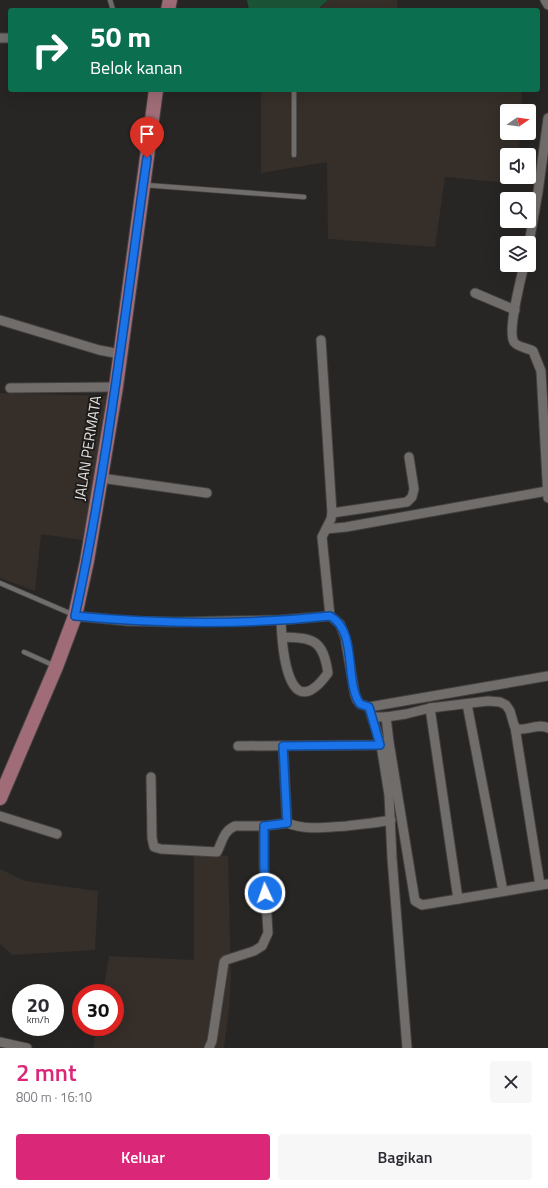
<!DOCTYPE html>
<html lang="id">
<head>
<meta charset="utf-8">
<style>
	body { margin:0; font-family:"Titillium Web",sans-serif; background:#f7f7f7; color:#2b2b33; height:100vh; display:flex; flex-direction:column; font-size:15px; white-space:nowrap }
	* { box-sizing:border-box; margin:0 }
	p { font-size:13px; color:#7c7c81 }
	.icon { flex:none; width:22px; height:22px; fill:none; stroke:currentColor; stroke-width:2; stroke-linecap:round; stroke-linejoin:round }
	.map { position:relative; height:1048px; overflow:hidden }
	.details { display:flex; flex-direction:column; background:#fff; flex:1 }
	.details>* { flex:none }
	.guide { position:absolute; left:8px; top:8px; width:532px; height:84px; border-radius:4px; box-shadow:0 4px 16px #0002; background:#0b6e4f; color:#fff; overflow:hidden }
	.needle { width:26px; rotate:77deg }
	.fabs { position:absolute; left:500px; top:104px; display:grid; gap:8px }
	.fabs a { display:grid; place-items:center; width:36px; height:36px; border-radius:4px; background:#fff; box-shadow:0 4px 16px #0002; font-size:20px }
	.speed { position:absolute; left:12px; top:984px; display:flex; gap:8px; font-size:20px; font-weight:700; text-align:center }
	.speed>* { display:grid; place-content:center; width:52px; height:52px; border-radius:50%; background:#fff; box-shadow:0 4px 16px #0002; line-height:1 }
	.speed small { font-size:10px; font-weight:400 }
	.speed .limit { border:6px solid #d22; background:#fff; color:#111 }
	.pin { position:absolute; display:grid; place-items:center; width:34px; height:34px; color:#fff; margin:-41px -17px; border-radius:50% 50% 50% 0; rotate:-45deg; box-shadow:0 0 4px #0007 }
	.pin .icon { rotate:45deg }
	.me { position:absolute; width:44px; margin:-22px; rotate:357deg; stroke-linejoin:round; filter:drop-shadow(0 0 3px #0008) }
	.turn { display:flex; align-items:center; gap:14px; height:84px; padding:0 16px; font-size:18px }
	.turn .icon { width:52px; height:52px; stroke-width:2.5 }
	.turn b { display:block; font-size:28px; line-height:34px }
	.round { display:grid; place-items:center; flex:none; width:42px; height:42px; border-radius:4px; background:#f7f7f7 }
	.overview { display:flex; align-items:center; justify-content:space-between; height:68px; padding:0 16px }
	h1 { font-size:24px; font-weight:600; line-height:30px; color:#db2777 }
	.cta { display:flex; gap:8px; margin-top:auto; padding:8px 16px }
	.cta a { flex:1; height:46px; border-radius:4px; background:#db2777; color:#fff; font-size:16px; font-weight:600; line-height:46px; text-align:center }
	.cta a+a { background:#f7f7f7; color:#2b2b33 }
	.map>svg:first-child { display:block }
	.built { fill:#352e29 }
	.green { fill:#1b5537 }
	.lines { fill:none; stroke-linecap:round; stroke-linejoin:round }
	.service-casing { stroke:#434140; stroke-width:6 }
	.minor-casing { stroke:#434140; stroke-width:11 }
	.primary-casing { stroke:#434140; stroke-width:16 }
	.service { stroke:#706d6b; stroke-width:4.5 }
	.minor { stroke:#706d6b; stroke-width:9 }
	.primary { stroke:#9f6c77; stroke-width:14 }
	.route-casing { stroke:#114b97; stroke-width:10 }
	.route { stroke:#1a73e8; stroke-width:7 }
	.labels { text-anchor:middle; stroke-width:4; stroke-linejoin:round; paint-order:stroke }
	.street-label { font-size:15px; fill:#e3e1e0; stroke:#1e1c1a }
</style>
</head>
<body>
<div class="map">
<svg width="548" height="1048" viewBox="0 0 548 1048">
	<rect width="100%" height="100%" fill="#282624"/>
	<g class="built">
		<polygon points="328,0 397,0 398,10 320,10 320,7"/>
		<polygon points="261,90 522,90 521,111 507,111 507,133 520,133 519,155 507,155 507,177 518,177 517,184 445,177 435,247 328,239 327,162 261,173"/>
		<polygon points="0,393 108,396 89,541 41,534 35,591 0,578"/>
		<polygon points="194,854 228,856 231,980 229,1009 224,1048 93,1048 97,1027 115,1027 115,993 103,993 109,956 194,960"/>
		<polygon points="0,869 25,881 98,891 95,950 12,955 0,944"/>
	</g>
	<polygon class="green" points="247,0 328,0 320,7 320,10 249,10"/>
	<g class="lines">
		<defs>
			<g id="service">
				<polyline points="110,0 113,10"/>
				<polyline points="294,155 294,90"/>
				<polyline points="145,185 304,197"/>
				<polyline points="0,583 74,615"/>
				<polyline points="24,652 55,666"/>
			</g>
			<g id="minor">
				<polyline points="545,0 548,5"/>
				<polyline points="0,38 10,38"/>
				<polyline points="529,243 538,192 548,118"/>
				<path d="M524,265c-3,14 -17,66 -10,77 3,5 14,6 19,9l8,20 7,127"/>
				<polyline points="475,293 515,310"/>
				<polyline points="0,320 99,350 120,354"/>
				<polyline points="321,340 332,513 331,519 322,537 330,616"/>
				<polyline points="10,388 116,387"/>
				<polyline points="101,478 207,493"/>
				<polyline points="332,513 407,502 412,497 414,489 409,457"/>
				<polyline points="326,529 346,527 547,491"/>
				<polyline points="75,616 128,621 174,622 281,620 330,616 340,624 345,637 355,695 357,700 360,704 369,707 548,676"/>
				<path d="M281,620c1,28 7,108 47,53 -5,-34 -15,-35 -46,-36"/>
				<polyline points="467,704 503,891"/>
				<polyline points="369,707 381,745 389,795 392,858 407,1048"/>
				<polyline points="430,708 458,899"/>
				<path d="M372,717h14l20,-3 24,-6 58,-7 12,1 6,3 4,6 4,14 3,4c9,2 22,-6 31,-1"/>
				<polyline points="386,717 389,742 415,901 422,905 548,884"/>
				<polyline points="515,727 540,885"/>
				<polyline points="238,746 381,745"/>
				<path d="M283,746l4,77c20,8 40,4 60,3 15,-2 29,-3 44,-6"/>
				<path d="M151,777l1,61 2,9 7,2 56,3c5,-9 6,-21 18,-26h29l23,-3"/>
				<polyline points="0,816 57,834"/>
				<polyline points="0,1042 27,1048"/>
				<polyline points="209,1048 212,1041 224,962 226,960 254,951 262,946 268,933 264,866 264,826"/>
			</g>
			<g id="primary">
				<polyline points="168,10 170,0"/>
				<polyline points="0,798 56,667 75,616 87,561 116,387 156,90"/>
			</g>
		</defs>
		<use href="#service" class="service-casing"/>
		<use href="#minor" class="minor-casing"/>
		<use href="#primary" class="primary-casing"/>
		<use href="#service" class="service"/>
		<use href="#minor" class="minor"/>
		<use href="#primary" class="primary"/>
	</g>
	<g class="lines">
		<defs>
			<path id="route" d="M147,158c-22,153 -39,307 -72,458 83,8 172,9 255,0 28,15 14,65 30,88l9,3 11,38 -97,1 4,77 -23,3v40l1,27"/>
		</defs>
		<use href="#route" class="route-casing"/>
		<use href="#route" class="route"/>
	</g>
	<g class="labels">
		<g class="street-label">
			<text transform="translate(88 448) rotate(-81)" y="5">JALAN PERMATA</text>
		</g>
	</g>
</svg>
<div class="fabs">
<a><svg class="needle" viewBox="-14 -14 28 28"><path d="M0-13l5 13h-10z" fill="#e53935"/><path d="M0 13l5-13h-10z" fill="#7c7c81"/></svg></a>
<a><svg class="icon" aria-label="sound" viewBox="0 0 24 24"><path d="M4 9h4l5-4v14l-5-4H4zM17 9q2 3 0 6"/></svg></a>
<a><svg class="icon" aria-label="search" viewBox="0 0 24 24"><circle cx="10" cy="10" r="6"/><path d="M15 15l6 6"/></svg></a>
<a><svg class="icon" aria-label="layers" viewBox="0 0 24 24"><path d="M12 4l9 5-9 5-9-5zM3 14l9 5 9-5"/></svg></a>
</div>
<div class="speed"><div>20<small>km/h</small></div><div class="limit">30</div></div>
<div class="pin" style="left:147px;top:158px;background:#d93025"><svg class="icon" aria-label="arrive" viewBox="0 0 24 24"><path d="M6 21V4h12l-3 4 3 4H6"/></svg></div>
<svg class="me" style="left:265px;top:893px" viewBox="-20 -20 40 40"><circle r="17" fill="#1a73e8" stroke="#fff" stroke-width="3"/><path d="M0-11L8 9 0 5-8 9z" fill="#fff"/></svg>
<div class="guide">
<div class="turn"><svg class="icon" aria-label="right" viewBox="0 0 24 24"><path d="M7 20v-9h11M14 6l5 5-5 5"/></svg><div><b>50 m</b>Belok kanan</div></div>
</div>
</div>
<section class="details">
<div class="overview"><div><h1>2 mnt</h1><p>800 m · 16:10</p></div><a class="round"><svg class="icon" aria-label="close" viewBox="0 0 24 24"><path d="M6 6l12 12M18 6L6 18"/></svg></a></div>
<div class="cta"><a>Keluar</a><a>Bagikan</a></div>
</section>
</body>
</html>
